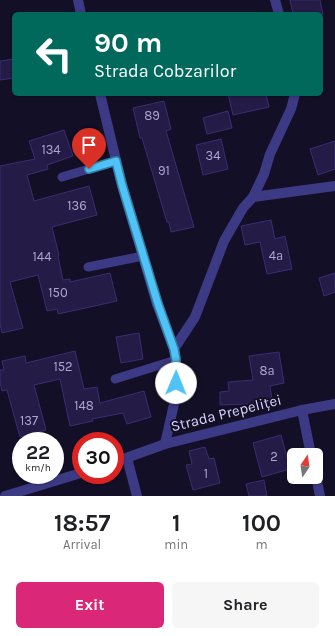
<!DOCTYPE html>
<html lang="en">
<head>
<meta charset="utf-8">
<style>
	body { margin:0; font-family:Karla,sans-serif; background:#f6f6f6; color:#202124; height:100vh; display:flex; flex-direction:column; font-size:15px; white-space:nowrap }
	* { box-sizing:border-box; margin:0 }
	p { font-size:13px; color:#757577 }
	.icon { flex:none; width:22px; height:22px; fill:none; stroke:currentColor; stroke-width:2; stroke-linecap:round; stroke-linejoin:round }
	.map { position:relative; height:496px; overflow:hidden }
	.drawer { display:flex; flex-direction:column; background:#fff; flex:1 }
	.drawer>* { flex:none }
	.guide { position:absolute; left:12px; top:12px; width:311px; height:84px; border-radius:6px; box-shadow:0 1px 3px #0004; background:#00695c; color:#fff; overflow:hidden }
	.needle { width:26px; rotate:13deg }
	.controls { position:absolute; left:287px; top:448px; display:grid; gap:8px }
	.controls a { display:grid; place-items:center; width:36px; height:36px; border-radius:6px; background:#fff; box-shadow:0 1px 3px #0004; font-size:20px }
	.speed { position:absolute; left:12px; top:432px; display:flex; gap:8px; font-size:20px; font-weight:700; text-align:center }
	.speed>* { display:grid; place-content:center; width:52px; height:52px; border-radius:50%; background:#fff; box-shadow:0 1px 3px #0004; line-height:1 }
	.speed small { font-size:10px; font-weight:400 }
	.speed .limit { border:6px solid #d22; background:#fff; color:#111 }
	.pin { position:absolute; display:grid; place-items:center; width:34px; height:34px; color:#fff; margin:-41px -17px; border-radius:50% 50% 50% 0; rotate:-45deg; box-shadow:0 0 4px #0007 }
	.pin .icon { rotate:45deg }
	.me { position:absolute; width:44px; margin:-22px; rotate:1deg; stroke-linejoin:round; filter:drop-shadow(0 0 3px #0008) }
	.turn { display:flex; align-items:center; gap:14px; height:84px; padding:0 16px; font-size:18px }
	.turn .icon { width:52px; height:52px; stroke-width:2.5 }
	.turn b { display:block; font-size:28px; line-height:34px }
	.eta { display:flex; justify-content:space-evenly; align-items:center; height:68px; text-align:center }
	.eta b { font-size:24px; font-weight:700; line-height:28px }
	.cta { display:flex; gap:8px; margin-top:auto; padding:8px 16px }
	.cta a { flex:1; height:46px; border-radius:6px; background:#db2777; color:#fff; font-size:16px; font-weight:700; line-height:46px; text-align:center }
	.cta a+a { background:#f6f6f6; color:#202124 }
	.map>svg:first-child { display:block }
	.building { fill:#241b47; stroke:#3b2d73 }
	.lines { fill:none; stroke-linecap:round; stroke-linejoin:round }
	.lane { stroke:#3d3a85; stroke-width:9 }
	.street { stroke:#3d3a85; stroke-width:10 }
	.route-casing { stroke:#337fa1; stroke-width:10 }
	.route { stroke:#4fc3f7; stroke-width:7 }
	.labels { text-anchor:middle; stroke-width:4; stroke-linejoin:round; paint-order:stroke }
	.number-label { font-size:13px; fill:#aca6d1 }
	.street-label { font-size:15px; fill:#d9d4ff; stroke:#130f26 }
</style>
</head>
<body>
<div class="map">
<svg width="335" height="496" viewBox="0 0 335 496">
	<rect width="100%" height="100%" fill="#130f26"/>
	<g class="building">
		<polygon points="290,0 320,0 323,14 293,14"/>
		<polygon points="14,59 14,78 0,80 0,61"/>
		<polygon points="228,94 266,94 269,107 233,115"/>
		<polygon points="164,101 171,129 166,131 194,227 171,232 169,222 167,222 142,138 140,138 133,108"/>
		<polygon points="228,111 232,128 207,134 203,118"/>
		<polygon points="64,130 73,156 47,165 48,169 27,175 34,201 89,186 97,215 52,227 59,255 58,256 63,280 70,279 70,282 110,273 117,301 58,314 57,309 47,311 38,275 10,282 23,328 2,333 0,324 0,166 35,159 29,141"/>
		<polygon points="221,139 228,169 203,175 196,145"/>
		<polygon points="335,141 335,169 318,175 310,149"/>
		<polygon points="271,220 275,239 285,236 292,269 267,274 260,242 245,245 241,226"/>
		<polygon points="335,273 335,292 324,296 319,278"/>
		<polygon points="139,333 143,359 121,363 116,337"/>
		<polygon points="75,351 84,389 97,387 100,403 144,391 151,417 127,424 123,413 92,419 93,421 70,426 60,379 34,385 46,430 20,437 7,390 2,391 0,382 0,370 4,370 2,361 25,356 26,363"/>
		<polygon points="279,352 284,383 270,386 272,400 248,404 220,405 220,392 229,391 228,382 253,380 249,356"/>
		<polygon points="281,435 290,469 262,477 253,443"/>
		<polygon points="205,447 209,459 214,458 220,483 193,490 186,465 192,464 189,451"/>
		<polygon points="264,480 267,496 249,496 246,484"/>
	</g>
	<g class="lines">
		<g class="lane">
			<polyline points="62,177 116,161"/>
			<polyline points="88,267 143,256"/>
			<polyline points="115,379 176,360"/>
		</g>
		<g class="street">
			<polyline points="78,0 81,14"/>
			<polyline points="275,0 279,14"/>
			<polyline points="100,94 122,185 157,304 174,349 176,360 176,395 165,444"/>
			<polyline points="253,197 335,186"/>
			<polyline points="174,349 195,317 224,241 243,208 253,197 264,174 270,154 291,109 295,94"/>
			<polyline points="302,410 311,455"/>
			<polyline points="127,458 137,496"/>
			<polyline points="115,462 165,444 302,410 335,404"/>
			<polyline points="316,476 320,496"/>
			<polyline points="5,496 81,473"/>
		</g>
	</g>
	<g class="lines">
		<defs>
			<polyline id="route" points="89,169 116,161 122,185 158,304 174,349 176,360 176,383"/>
		</defs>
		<use href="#route" class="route-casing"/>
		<use href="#route" class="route"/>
	</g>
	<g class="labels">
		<g class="number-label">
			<text x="152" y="120">89</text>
			<text x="51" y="154">134</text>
			<text x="213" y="160">34</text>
			<text x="164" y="175">91</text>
			<text x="77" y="210">136</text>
			<text x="276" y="260">4a</text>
			<text x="42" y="261">144</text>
			<text x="58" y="297">150</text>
			<text x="63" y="371">152</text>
			<text x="267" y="375">8a</text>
			<text x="84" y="410">148</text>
			<text x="29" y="425">137</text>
			<text x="274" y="461">2</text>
			<text x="206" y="478">1</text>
		</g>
		<g class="street-label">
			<text transform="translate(226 413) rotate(-14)" y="5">Strada Prepeliței</text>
		</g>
	</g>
</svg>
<div class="controls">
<a><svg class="needle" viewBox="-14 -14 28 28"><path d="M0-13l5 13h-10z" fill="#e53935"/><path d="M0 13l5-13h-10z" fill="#757577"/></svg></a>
</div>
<div class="speed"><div>22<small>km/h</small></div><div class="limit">30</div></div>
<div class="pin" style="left:89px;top:169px;background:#d93025"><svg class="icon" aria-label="arrive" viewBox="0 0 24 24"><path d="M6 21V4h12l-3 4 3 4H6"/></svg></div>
<svg class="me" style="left:176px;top:383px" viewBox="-20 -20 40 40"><circle r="19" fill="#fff"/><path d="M0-13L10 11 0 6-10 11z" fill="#4fc3f7"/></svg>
<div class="guide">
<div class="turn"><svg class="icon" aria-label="left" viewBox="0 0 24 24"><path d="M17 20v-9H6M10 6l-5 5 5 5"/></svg><div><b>90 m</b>Strada Cobzarilor</div></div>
</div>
</div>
<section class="drawer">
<div class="eta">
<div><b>18:57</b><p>Arrival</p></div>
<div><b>1</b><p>min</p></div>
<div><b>100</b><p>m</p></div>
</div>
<div class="cta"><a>Exit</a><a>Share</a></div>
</section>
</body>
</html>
